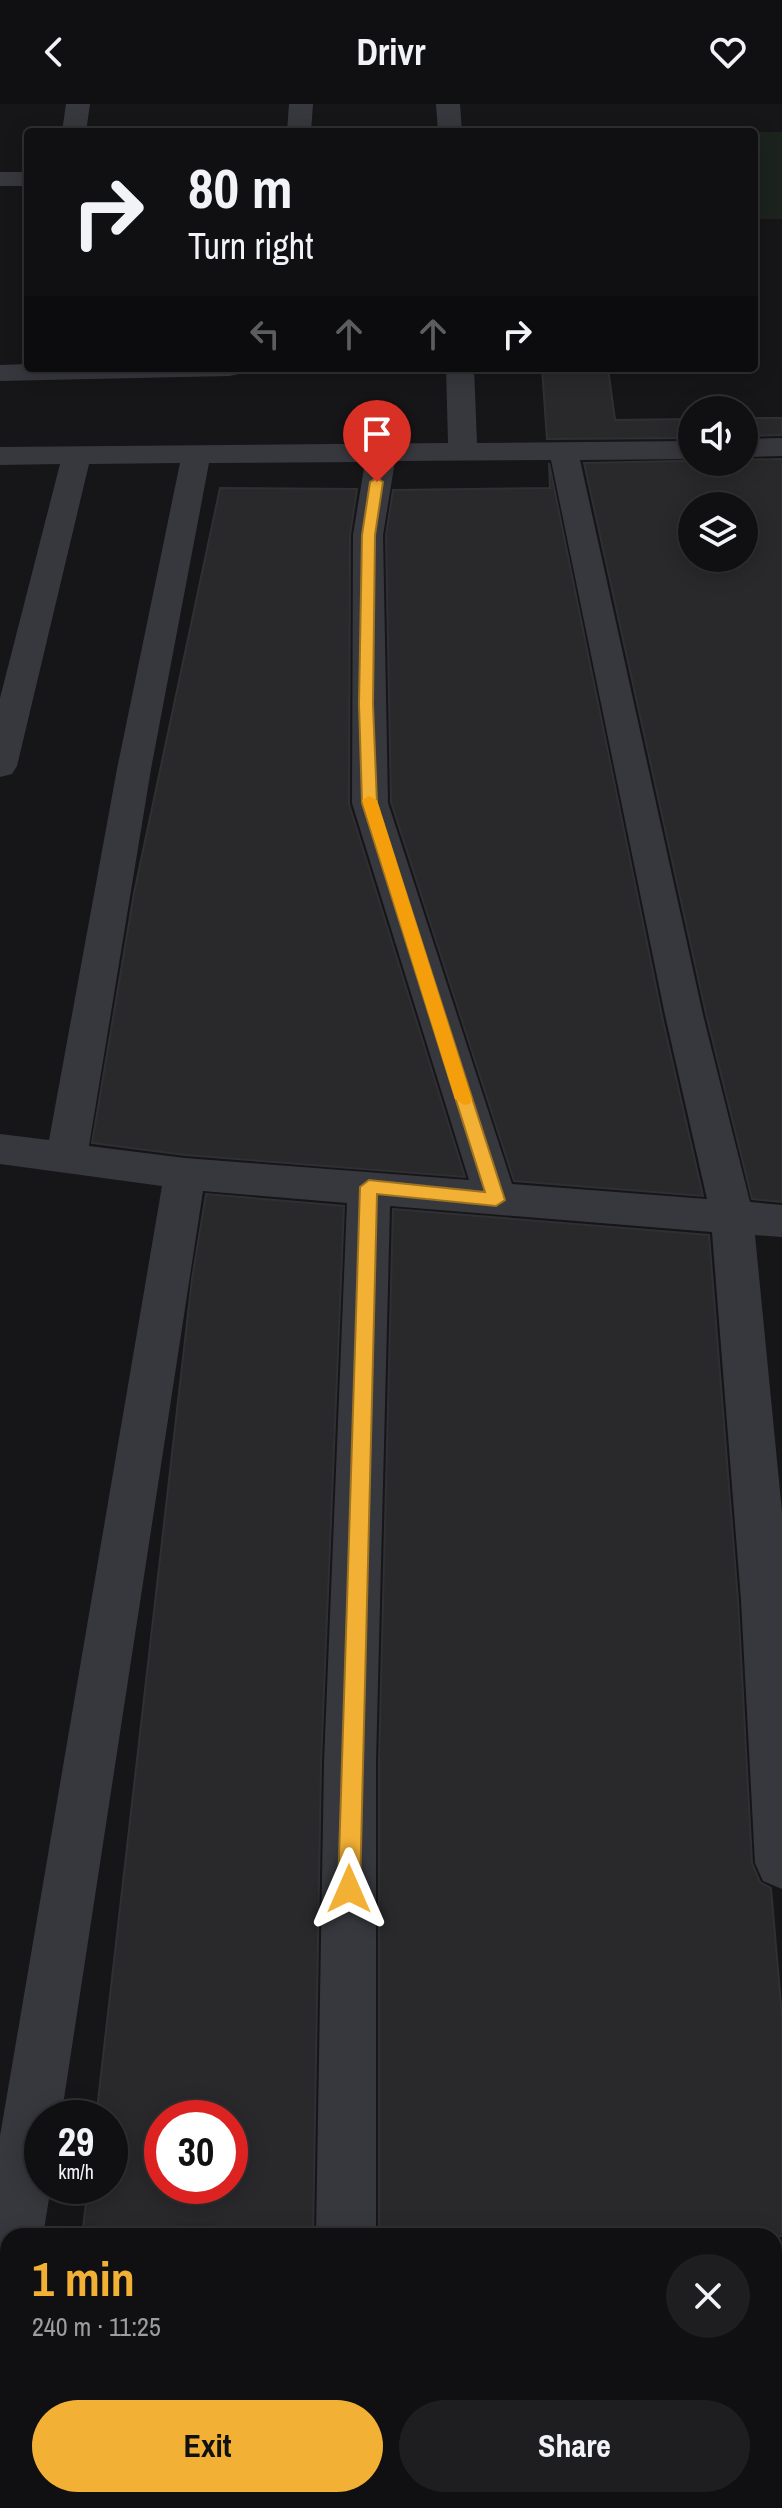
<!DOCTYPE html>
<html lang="en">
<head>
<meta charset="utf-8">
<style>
	body { margin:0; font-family:"Archivo Narrow",sans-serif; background:#1e1e20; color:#f1f3f6; height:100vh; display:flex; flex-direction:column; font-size:30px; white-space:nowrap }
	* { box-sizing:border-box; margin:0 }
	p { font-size:26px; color:#9c9d9f }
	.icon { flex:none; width:44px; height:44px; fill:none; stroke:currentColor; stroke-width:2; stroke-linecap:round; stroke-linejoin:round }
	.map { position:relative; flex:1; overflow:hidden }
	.side { position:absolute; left:0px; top:2124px; width:782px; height:280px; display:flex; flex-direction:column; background:#101012; border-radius:24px 24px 0 0; box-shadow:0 4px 20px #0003,0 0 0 2px #303032 }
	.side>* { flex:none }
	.banner { position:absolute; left:24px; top:24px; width:734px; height:244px; border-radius:8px; box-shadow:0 4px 20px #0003,0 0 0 2px #303032; background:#101012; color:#f1f3f6; overflow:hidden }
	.buttons { position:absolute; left:678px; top:292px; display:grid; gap:16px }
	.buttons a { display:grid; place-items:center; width:80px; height:80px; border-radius:50%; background:#101012; box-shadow:0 4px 20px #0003,0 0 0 2px #303032; font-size:40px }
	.speed { position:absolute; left:24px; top:1996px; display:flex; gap:16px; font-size:40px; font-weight:700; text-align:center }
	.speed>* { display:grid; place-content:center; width:104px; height:104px; border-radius:50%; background:#101012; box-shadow:0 4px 20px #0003,0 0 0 2px #303032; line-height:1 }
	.speed small { font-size:20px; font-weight:400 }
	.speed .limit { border:12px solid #d22; background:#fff; color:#111 }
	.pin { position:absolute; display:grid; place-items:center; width:68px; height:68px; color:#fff; margin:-82px -34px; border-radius:50% 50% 50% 0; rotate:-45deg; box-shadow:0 0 8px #0007 }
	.pin .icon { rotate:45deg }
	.me { position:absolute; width:88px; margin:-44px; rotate:0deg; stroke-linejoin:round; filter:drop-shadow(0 0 6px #0008) }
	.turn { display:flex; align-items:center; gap:28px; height:168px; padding:0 32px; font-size:36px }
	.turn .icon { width:104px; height:104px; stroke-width:2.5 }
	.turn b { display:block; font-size:56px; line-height:68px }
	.lanes { display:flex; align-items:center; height:76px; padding:0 32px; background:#0003; justify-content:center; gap:40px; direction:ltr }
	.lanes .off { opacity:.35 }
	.round { display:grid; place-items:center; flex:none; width:84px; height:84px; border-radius:42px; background:#1e1e20 }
	.headline { display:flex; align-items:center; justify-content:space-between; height:136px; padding:0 32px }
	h1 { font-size:48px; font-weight:700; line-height:60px; color:#f2b134 }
	.cta { display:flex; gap:16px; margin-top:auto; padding:16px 32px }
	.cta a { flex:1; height:92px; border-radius:48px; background:#f2b134; color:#111; font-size:32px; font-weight:700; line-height:92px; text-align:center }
	.cta a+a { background:#1e1e20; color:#f1f3f6 }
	header { display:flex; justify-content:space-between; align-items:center; height:104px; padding:0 32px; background:#101012; font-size:36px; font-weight:700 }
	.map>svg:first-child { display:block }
	.green { fill:#1c231d }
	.building { fill:#29292c; stroke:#303034; stroke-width:2; fill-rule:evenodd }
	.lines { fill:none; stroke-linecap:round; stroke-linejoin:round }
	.minor { fill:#37383d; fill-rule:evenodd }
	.route { fill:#f2b134; stroke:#9d7322; stroke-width:2 }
	.slow { fill:#f59e0b }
</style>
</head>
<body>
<header><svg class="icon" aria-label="back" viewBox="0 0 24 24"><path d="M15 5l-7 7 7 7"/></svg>Drivr<svg class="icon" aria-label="heart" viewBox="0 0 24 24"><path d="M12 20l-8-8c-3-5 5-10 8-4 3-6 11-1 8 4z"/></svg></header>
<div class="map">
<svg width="782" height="2404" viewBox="0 0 782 2404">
	<rect width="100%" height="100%" fill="#161618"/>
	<rect class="green" x="754" y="28" width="28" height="87"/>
	<g class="building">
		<polygon points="542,264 608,264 615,316 692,315 692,334 547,335"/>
		<polygon points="744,314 782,314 782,331 744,332"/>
		<path d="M782,355v743l-30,-3 -46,-185 -122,-551zM692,402h52v52h-52z"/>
		<polygon points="549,359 662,912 703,1092 514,1077 391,698 386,431 393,386 550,384"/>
		<polygon points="220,384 357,385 350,431 349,700 465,1073 185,1051 92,1039 134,789"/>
		<path d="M206,1090l138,12 -23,556 -8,474h-231l6,-50h22v-68h-14l96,-839zM162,2014h68v68h-68z"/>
		<polygon points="393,1105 709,1131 738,1496 752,1759 760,1778 771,1784 782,1912 782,2132 379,2132 379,1658"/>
	</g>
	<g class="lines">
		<g class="minor">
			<polygon points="66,0 90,0 86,28 62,28"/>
			<polygon points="289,0 313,0 311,28 287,28"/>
			<polygon points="436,0 460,0 462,28 438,28"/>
			<rect x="0" y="68" width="28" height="14"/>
			<polygon points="28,260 28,264 243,264 239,270 229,272 0,277 0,261"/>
			<path d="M446,264h28l3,75 215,-2v18l-112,1 123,555 47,187 32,3v32l-27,-2 27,277v377l-19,-8 -8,-18 -14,-263 -29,-368 -322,-26 -14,556v474h-60l8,-474 23,-559 -144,-12 -142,927h-19v68h9l-8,50h-35v106l-8,4v-210l162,-950 -162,-22v-30l49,6 68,-371 63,-306 -91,1 -72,302 -5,8 -12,3v-79l60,-234 -60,1v-18l448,-4zM551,356l114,555 42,184 -195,-15 -124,-381 -5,-268 12,-74zM365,358l-12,73 -1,268 117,377 -284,-22 -96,-12 62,-377 58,-306z"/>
			<polygon points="782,334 782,352 744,353 744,335"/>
			<polygon points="199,2396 293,2396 290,2404 196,2404"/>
			<rect x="313" y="2396" width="64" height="8"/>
		</g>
	</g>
	<polygon class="route" points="377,374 383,378 375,431 373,600 377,699 505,1096 496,1102 377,1090 360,1785 357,1792 349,1796 341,1792 338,1785 360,1083 369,1076 485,1088 362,699 359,600 362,431 370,378"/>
	<polygon class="slow" points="369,692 377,696 472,995 470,1000 464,1001 455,995 362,696"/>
</svg>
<div class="buttons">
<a><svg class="icon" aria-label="sound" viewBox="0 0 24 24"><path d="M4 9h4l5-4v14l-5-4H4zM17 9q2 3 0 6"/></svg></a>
<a><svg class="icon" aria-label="layers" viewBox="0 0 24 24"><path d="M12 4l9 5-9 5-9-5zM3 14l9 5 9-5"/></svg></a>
</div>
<div class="speed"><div>29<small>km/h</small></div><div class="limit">30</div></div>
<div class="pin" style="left:377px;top:378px;background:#d93025"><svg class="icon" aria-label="arrive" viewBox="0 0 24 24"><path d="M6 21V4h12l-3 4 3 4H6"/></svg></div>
<svg class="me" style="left:349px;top:1785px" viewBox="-20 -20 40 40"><path d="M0-17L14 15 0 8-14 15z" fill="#f2b134" stroke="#fff" stroke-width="4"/></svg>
<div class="banner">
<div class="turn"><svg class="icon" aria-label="right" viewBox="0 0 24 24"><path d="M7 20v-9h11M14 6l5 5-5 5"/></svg><div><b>80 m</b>Turn right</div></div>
<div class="lanes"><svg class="icon off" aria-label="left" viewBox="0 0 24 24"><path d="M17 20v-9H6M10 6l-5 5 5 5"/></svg><svg class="icon off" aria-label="ahead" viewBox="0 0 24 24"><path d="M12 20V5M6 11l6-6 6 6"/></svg><svg class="icon off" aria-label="ahead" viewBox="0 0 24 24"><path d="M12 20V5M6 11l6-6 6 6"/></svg><svg class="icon" aria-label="right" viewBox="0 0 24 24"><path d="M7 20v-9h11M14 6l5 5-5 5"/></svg></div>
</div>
<section class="side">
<div class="headline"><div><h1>1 min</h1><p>240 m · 11:25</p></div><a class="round"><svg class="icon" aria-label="close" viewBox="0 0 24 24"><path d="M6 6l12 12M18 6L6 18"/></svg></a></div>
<div class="cta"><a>Exit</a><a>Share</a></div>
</section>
</div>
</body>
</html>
